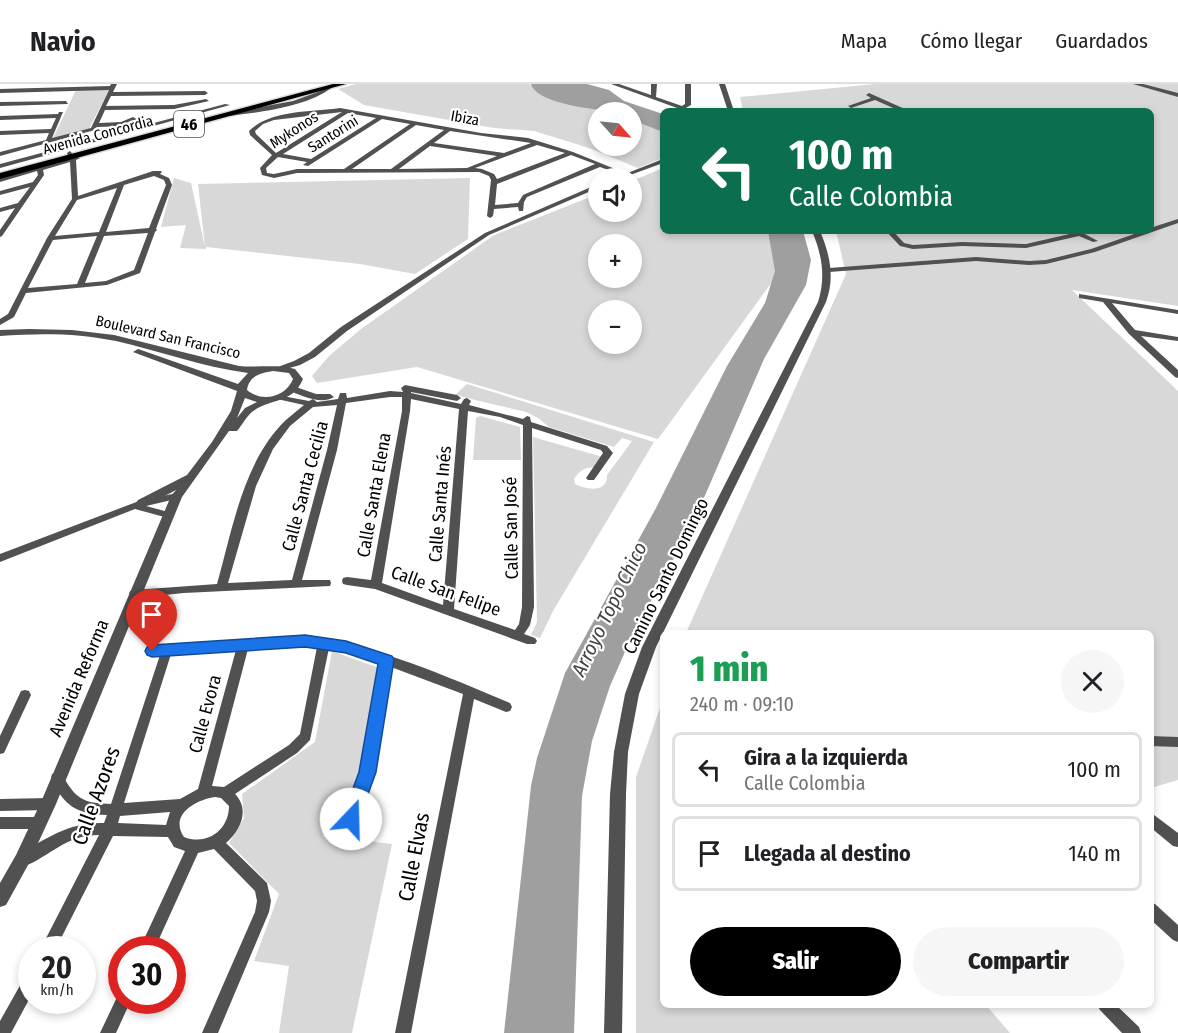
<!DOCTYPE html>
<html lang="es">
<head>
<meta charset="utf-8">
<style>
	body { margin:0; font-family:"Fira Sans Condensed",sans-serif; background:#f6f6f6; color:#202124; height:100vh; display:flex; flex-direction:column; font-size:22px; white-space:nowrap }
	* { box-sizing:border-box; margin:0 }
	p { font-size:20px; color:#757577 }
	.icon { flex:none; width:33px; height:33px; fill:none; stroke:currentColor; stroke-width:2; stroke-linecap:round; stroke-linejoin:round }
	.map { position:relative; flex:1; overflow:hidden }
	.side { position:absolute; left:660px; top:546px; width:494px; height:378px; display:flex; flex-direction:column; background:#fff; border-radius:9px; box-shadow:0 3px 9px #0003 }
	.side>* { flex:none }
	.guide { position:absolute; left:660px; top:24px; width:494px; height:126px; border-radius:9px; box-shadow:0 3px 9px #0003; background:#0b6e4f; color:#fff; overflow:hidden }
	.needle { width:39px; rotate:117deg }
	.tools { position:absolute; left:588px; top:18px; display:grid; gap:12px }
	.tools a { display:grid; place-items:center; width:54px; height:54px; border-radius:50%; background:#fff; box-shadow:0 3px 9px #0003; font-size:30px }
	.speed { position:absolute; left:18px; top:852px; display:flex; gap:12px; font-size:30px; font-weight:700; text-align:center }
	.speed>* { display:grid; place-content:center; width:78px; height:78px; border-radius:50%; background:#fff; box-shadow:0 3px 9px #0003; line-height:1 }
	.speed small { font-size:15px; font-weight:400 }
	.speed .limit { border:9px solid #d22; background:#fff; color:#111 }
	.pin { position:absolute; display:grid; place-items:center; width:51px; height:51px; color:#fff; margin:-62px -26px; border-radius:50% 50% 50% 0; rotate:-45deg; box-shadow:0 0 6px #0007 }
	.pin .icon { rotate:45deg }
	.me { position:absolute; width:66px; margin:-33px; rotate:21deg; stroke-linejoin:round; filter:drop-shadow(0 0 4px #0008) }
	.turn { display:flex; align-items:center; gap:21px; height:126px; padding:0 30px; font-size:27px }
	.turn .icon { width:78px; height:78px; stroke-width:2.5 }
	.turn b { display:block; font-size:42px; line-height:51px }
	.round { display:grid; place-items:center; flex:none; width:63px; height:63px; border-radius:32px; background:#f6f6f6 }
	.summary { display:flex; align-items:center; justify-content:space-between; height:102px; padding:0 30px }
	h1 { font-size:36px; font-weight:800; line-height:45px; color:#1e9e55 }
	.primary-button { display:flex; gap:12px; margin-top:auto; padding:12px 30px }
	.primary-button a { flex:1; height:69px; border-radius:36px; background:#000; color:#fff; font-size:24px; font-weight:800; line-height:69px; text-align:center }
	.primary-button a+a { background:#f6f6f6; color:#202124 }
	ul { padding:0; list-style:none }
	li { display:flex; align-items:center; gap:18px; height:75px; margin:0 12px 9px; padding:0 18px; border:3px solid #e0e0e0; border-radius:9px }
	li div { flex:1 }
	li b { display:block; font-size:22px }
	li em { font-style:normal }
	header { display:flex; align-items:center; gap:36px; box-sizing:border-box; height:84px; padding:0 30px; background:#fff; border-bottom:2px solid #e0e0e0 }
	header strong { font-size:28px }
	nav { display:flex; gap:33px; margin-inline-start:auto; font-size:21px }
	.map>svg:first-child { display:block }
	.green { fill:#d8d8d8; fill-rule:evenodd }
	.water { fill:#9f9f9f }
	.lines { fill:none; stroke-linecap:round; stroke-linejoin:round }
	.primary-casing { stroke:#dbdbdb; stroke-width:3 }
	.minor { fill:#515151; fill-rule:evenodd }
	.tertiary { fill:#515151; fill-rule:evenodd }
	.primary { fill:#000; fill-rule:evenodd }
	.route { fill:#1a73e8; stroke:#114b97; stroke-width:1.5 }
	.labels { text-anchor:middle; stroke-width:4.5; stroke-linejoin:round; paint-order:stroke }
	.far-street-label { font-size:15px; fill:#000; stroke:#fff }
	.shield { fill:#fff; stroke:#4c4c4c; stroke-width:1.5 }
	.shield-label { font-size:16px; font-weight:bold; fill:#000 }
	.street-label { font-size:18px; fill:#000; stroke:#fff }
	.water-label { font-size:20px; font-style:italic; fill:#404040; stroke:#fff }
	.near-street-label { font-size:21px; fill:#000; stroke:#fff }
</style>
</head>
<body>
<header>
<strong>Navio</strong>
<nav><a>Mapa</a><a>Cómo llegar</a><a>Guardados</a></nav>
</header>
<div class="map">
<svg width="1178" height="949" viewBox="0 0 1178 949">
	<rect width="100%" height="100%" fill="#fff"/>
	<g class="green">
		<polygon points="356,0 529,0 552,10 615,28 598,28 598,62 632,62 632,34 663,45 663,74 638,84 589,64 534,47 494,44 364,21 338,5"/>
		<polygon points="875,0 1178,0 1178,222 1072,206 1178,307 1178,696 1151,704 1150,549 686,549 846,190 836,147 1150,147 1150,27 743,27 740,13"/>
		<polygon points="76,6 109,6 89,45 53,54"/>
		<path d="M663,84v63h107l10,40 -122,168 -241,-72 -100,16 -5,-7 17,-20 32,-27 133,-94 104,-41v18h34v-31zM598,160h34v34h-34zM598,226h34v34h-34z"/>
		<polygon points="174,94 191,99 205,163 198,100 470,94 468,155 415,190 360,180 206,163 206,165 180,164 186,141 161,143"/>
		<path d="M467,300l187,58 -101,169 -13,27 -9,-3 6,-13 -4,-185 70,20 -8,10c-11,1 -15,3 -21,12l1,5c11,6 33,9 32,-9l25,-34 -10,-3 -8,9 -65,-20 -11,-9 -12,-6 -71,-17z"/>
		<polygon points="480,332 520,343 521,376 473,376 476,334"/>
		<path d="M332,567l47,17 -12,83 -17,52c-17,6 -27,14 -27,33l8,8 12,2 16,-6 33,4 -40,189h-73l10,-67 -35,-5 25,-67 -50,-51 15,-25 -2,-24 73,-52z"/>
		<polygon points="663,615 663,921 986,921 1010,949 636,949 636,693"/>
	</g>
	<g class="water">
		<path d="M531,0h56l22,6 15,11 39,13v18l-31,-12v-8c-21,0 -95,-6 -101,-28z"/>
		<polygon points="768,147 803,147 811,176 806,201 764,275 697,430 628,561 610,602 592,657 582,712 574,949 504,949 531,702 537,674 565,589 656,424 727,282 765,219 775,187"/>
	</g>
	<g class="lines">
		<defs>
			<polygon id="primary" points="333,0 346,0 0,95 0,89"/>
		</defs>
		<use href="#primary" class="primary-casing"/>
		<g class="minor">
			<polygon points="111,0 117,0 113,8 205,7 208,9 205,11 111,12 106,22 174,21 206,15 209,17 174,25 105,26 99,39 121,38 133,33 140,37 130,42 97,43 95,46 0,72 0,68 46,56 49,49 0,51 0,47 51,45 56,34 0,36 0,32 58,30 59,28 63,28 52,54 91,44 109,6 0,9 0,5 110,2"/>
			<polygon points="611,0 619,0 651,11 651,0 657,0 656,13 682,22 685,20 685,0 691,0 691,21 684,25 680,25"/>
			<path d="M326,3l5,1c-24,19 -75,25 -105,28l-3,-2 70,-13 25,-9z"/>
			<polygon points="869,9 907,26 908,27 900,27 875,16 851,24 848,22 871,14 866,11"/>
			<polygon points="66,17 68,20 0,22 0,18"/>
			<polygon points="225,20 230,21 0,84 0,80"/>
			<path d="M340,24l141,25 47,5 45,14 47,19 -3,2 -17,-6 -73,30 -3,5 -1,9h-4l-1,-4 -24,2 -1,7 -3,2 -3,-2 4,-36 -2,-4 -10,-4 -182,1 -23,5 -12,-3 -2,-7 12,-13 -22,-20 -1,-4c21,-21 62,-19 91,-23zM342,28l-66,41 -20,-19 -1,-3 8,-7 11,-4zM348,29l28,5 -65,41 -28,-5zM382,35l28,5 -66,45h-47l-23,5 -7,-1 -1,-5 12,-11 29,5 -4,3 5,1zM416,41l28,5 -53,39h-39zM450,47l81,12 -27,10 -70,-10zM537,61l28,8 -68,26 -3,-5 -12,-5 -7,-1zM430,62l67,10 -30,12 -68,1zM571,71l24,9 -72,31 -5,8 -23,2 2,-21z"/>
			<path d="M70,67l5,6 5,1 -4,2 2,36 75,-25h8l1,1 -2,2 9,4 3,7 -16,44 1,1 -2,2 -15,41 -33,12 -81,8 -12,24 -14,8v-6l8,-5 39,-76 25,-39 -2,-37 -27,8 1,5 -42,61 -2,1v-7l15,-22 -15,4v-4l18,-5 12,-16 -30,8v-4l33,-9 5,-7 -1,-4 -37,11v-4l69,-20 -2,-5zM154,92l10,4 2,5 -17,43 -43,4 18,-47zM117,104l-18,44 -44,4 22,-36zM148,149l-14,37 -28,11 -21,2 19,-47zM97,152l-20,48 -49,4 25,-48z"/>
			<polygon points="663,75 663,79 622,94 615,94"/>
			<polygon points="598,100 598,104 489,151 347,247 315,273 300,281 279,287 275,284 294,277 309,269 341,243 485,149"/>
			<polygon points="1178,135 1178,139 1095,168 1046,180 1029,181 976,177 829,188 825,186 829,184 976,173 1029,177 1046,176 1091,165 1143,147 1150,147 1150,144"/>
			<polygon points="886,147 893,147 904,159 913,161 962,158 1026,160 1074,149 1071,147 1079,147 1098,157 1093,158 1079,152 1026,164 962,162 913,165 900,162"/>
			<polygon points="1079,210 1178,226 1178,230 1112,219 1135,246 1178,253 1178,257 1141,252 1178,286 1178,294 1175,293 1129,250 1103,218 1079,214"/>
			<path d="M405,301l52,10 4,3 -4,3 -46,-9v1l50,11 3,-5 3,-1 4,3 -2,4 54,14 4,-3 3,1 1,5 76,24 6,7 -19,27h-6l-2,-2 17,-25 -2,-3 -69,-22 2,179 -4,18 -6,9 11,4 2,3 -2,3h-8l-152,-55 -28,-4 -4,-1 -1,-3 1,-3 4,-1 24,3 31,-169v-14h-12l-44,6 -9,47 -35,130h28l1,3 -1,3 -146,7 -50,5 -4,-1 -1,-3 1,-3 4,-1 83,-6c15,-53 25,-116 63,-158 7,-8 16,-14 24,-21l-27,-6v-4l32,6 4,-2 4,3 21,-3 2,-6h6l1,5 43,-7 13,1 -2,-4zM411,315l48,10 -16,196 -61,-22 28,-172zM337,321l-10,45 -35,130 -64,3 28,-97 17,-37 17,-23 23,-19zM468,327l32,6 23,8 -1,182 -3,17 -4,6 -61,-21z"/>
			<path d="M293,302l23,8h14l4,3c-13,8 -31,-1 -44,-6v-4z"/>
			<polygon points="177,409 180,410 182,412 180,414 146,422 172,429 173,431 172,433 168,434 135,425 0,478 0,470 139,417"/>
			<path d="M305,553c67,6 143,40 205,66l2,4 -2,4 -4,1 -32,-13 -63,334h-16l68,-339 -72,-27 -17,105 -16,47 -2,4 -5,2 -5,-2 -2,-4 18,-47 18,-109 -51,-15 -19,92 -13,13 -62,41c15,15 6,36 -9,49l41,40 4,18 -2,11 -51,121h-16l53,-121 2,-11 -2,-10 -41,-42 -16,4 -44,97h-15l46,-99 -11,-4 -6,-10 -55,-1 -58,114h-15l59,-115c-34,0 -48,21 -76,32l-5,-2 -2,-5 2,-5c29,-17 51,-33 86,-32l3,-8c-31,-1 -43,-9 -56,-37l1,-4 5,-2c6,3 7,6 10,11 12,19 22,20 44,21l49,-149 -12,-1 -2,-3 2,-3zM305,561l12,2 -17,87 -11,11 -65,42 -12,-1 36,-137zM236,566l-38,139 -18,10 -56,4 47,-149zM215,713l6,1 8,8c0,24 -22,40 -45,31 -15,-22 11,-37 31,-40zM170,728l-4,13 -48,-2 2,-7z"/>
			<polygon points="25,606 29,607 31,611 4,669 0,670 0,652 21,607"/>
			<polygon points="1150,652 1178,653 1178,663 1150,662"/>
			<polygon points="48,714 53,716 55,720 53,724 48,726 0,727 0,715"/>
			<polygon points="1150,728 1178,749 1178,763 1173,762 1150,743"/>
			<polygon points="0,733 39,733 44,735 46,739 44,743 39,745 0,745"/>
			<polygon points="1150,818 1155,820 1178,841 1178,858 1173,856 1150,835"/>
			<polygon points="32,887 32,910 11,949 0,949 0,937 27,889"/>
			<polygon points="122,909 122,916 131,916 116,949 100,949 118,911"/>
			<polygon points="1097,921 1116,921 1139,943 1141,949 1122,949 1100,926"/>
		</g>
		<g class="tertiary">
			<polygon points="719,0 725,0 734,27 728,27"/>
			<polygon points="1133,0 1143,0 1178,9 1178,13"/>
			<path d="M812,147h8c10,24 15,46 6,71l-170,345 -17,47 -11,58 -2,42 -4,239h-18l6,-239 4,-42 11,-58 17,-47 176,-345c8,-25 4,-47 -6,-71z"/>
			<path d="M29,245l43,1 42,5 125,31c19,2 37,-2 56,3l8,10c-11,26 -32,18 -51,33 -6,5 -10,13 -15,19h-8l-47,66 -126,307 -28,61 -22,40 -6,2v-24l16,-28 25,-53 130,-306 5,-6 -30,16h-8l-2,-3 2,-3 49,-25 25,-33 19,-31 6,-20 -104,-39 5,-3 3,1 97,34 10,-11c-45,-6 -88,-22 -132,-32 -38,-8 -77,-8 -116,-5v-6zM273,287l16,2 4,6c-7,18 -31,24 -46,11 2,-14 13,-17 26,-19zM245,314l12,4 -12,6 -8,10z"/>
		</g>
		<use href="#primary" class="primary"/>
	</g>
	<polygon class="route" points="305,551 346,557 392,572 394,576 376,688 357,741 351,743 345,741 342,735 359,688 378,580 346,569 305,563 152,573 147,571 145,567 147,563 152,561"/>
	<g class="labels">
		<g class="far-street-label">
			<text transform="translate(465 34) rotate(10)" y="5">Ibiza</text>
			<text transform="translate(294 46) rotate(-33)" y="5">Mykonos</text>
			<text transform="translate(333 50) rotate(-32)" y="5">Santorini</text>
			<text transform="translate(98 51) rotate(-15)" y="5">Avenida Concordia</text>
			<text transform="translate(168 253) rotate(13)" y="5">Boulevard San Francisco</text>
		</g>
		<rect class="shield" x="174" y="27" width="30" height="26" rx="4.5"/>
		<g class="shield-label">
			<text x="189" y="46">46</text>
		</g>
		<g class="street-label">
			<text transform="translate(305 402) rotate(-75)" y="6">Calle Santa Cecilia</text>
			<text transform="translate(374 411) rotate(-80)" y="6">Calle Santa Elena</text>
			<text transform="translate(440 420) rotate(-85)" y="6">Calle Santa Inés</text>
			<text transform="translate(511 444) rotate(-91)" y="6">Calle San José</text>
			<text transform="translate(666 492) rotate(-64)" y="6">Camino Santo Domingo</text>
			<text transform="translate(446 507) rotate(20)" y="6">Calle San Felipe</text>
			<text transform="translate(79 594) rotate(-67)" y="6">Avenida Reforma</text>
			<text transform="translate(205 630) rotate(-75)" y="6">Calle Evora</text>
		</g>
		<g class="water-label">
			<text transform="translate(609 525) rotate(-64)" y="7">Arroyo Topo Chico</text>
		</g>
		<g class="near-street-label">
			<text transform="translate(96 712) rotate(-70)" y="7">Calle Azores</text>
			<text transform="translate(414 773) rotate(-79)" y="7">Calle Elvas</text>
		</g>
	</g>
</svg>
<div class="tools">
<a><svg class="needle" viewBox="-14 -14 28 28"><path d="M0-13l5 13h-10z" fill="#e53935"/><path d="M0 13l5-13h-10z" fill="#757577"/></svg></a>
<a><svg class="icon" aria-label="sound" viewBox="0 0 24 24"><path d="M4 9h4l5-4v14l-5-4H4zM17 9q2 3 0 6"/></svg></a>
<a>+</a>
<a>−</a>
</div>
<div class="speed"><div>20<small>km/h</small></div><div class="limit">30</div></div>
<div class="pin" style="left:152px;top:567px;background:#d93025"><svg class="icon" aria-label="arrive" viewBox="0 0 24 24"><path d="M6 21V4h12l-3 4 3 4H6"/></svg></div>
<svg class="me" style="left:351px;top:735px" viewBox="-20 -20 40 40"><circle r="19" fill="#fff"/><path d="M0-13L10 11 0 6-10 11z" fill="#1a73e8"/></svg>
<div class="guide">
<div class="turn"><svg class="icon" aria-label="left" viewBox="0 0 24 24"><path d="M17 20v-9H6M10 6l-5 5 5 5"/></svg><div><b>100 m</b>Calle Colombia</div></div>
</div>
<section class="side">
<div class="summary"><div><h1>1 min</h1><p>240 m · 09:10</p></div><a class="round"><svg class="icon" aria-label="close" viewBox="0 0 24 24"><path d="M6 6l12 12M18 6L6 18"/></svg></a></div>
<ul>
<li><svg class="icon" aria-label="left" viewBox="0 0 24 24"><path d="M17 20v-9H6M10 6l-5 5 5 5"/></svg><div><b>Gira a la izquierda</b><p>Calle Colombia</p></div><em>100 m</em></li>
<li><svg class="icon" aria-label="arrive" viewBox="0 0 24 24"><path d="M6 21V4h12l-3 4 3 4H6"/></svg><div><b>Llegada al destino</b></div><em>140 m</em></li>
</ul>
<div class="primary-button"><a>Salir</a><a>Compartir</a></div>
</section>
</div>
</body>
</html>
